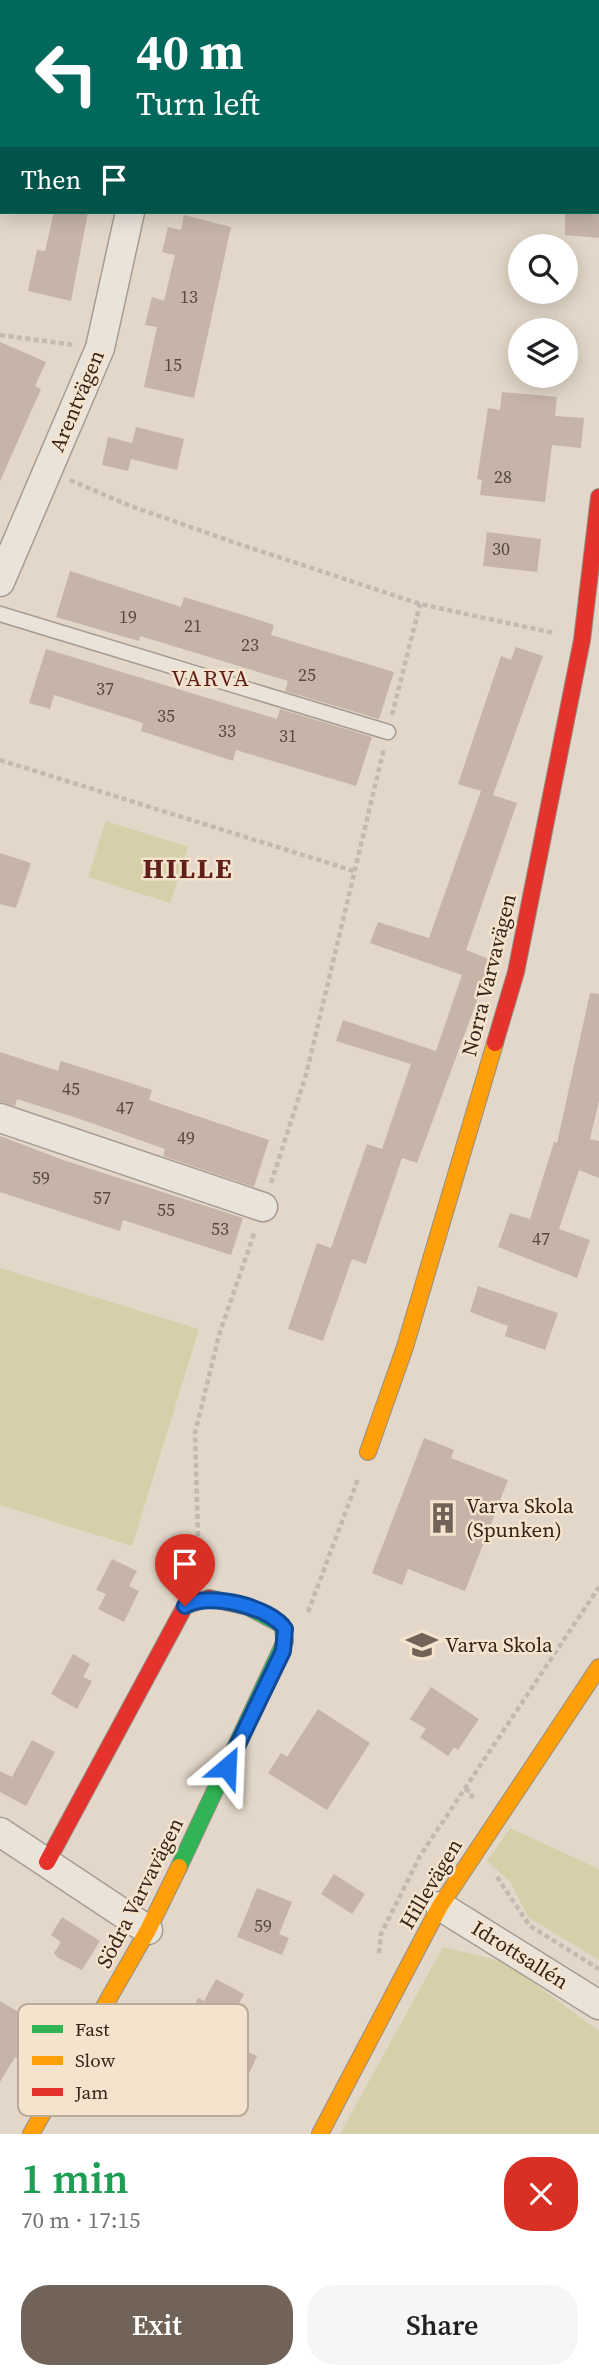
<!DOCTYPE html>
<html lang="en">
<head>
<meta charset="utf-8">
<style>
	body { margin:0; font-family:"Source Serif 4",serif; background:#f6f6f6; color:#202124; height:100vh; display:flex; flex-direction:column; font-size:26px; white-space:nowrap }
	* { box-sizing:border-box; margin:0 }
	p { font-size:23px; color:#757577 }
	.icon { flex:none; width:38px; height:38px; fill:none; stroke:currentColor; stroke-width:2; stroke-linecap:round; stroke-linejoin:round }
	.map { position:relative; height:2134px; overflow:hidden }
	.drawer { display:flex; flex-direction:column; background:#fff; flex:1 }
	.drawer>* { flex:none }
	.hud { position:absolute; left:0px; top:0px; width:600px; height:214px; box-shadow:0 4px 18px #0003; background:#00695c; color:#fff; overflow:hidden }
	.buttons { position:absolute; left:508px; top:234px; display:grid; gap:14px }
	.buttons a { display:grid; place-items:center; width:70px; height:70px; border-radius:50%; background:#fff; box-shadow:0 4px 18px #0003; font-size:35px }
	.pin { position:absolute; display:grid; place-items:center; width:60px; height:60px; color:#fff; margin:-72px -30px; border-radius:50% 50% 50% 0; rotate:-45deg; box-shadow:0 0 7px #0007 }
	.pin .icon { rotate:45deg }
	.me { position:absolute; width:77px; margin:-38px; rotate:26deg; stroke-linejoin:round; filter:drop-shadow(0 0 5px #0008) }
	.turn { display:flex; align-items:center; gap:24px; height:147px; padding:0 21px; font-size:32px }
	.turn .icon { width:91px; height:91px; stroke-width:2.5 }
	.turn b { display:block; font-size:49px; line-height:60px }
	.then { display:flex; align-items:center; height:66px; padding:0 21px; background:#0003; gap:14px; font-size:26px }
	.round { display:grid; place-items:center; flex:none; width:74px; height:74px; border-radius:28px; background:#f6f6f6 }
	.summary { display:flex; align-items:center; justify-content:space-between; height:119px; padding:0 21px }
	h1 { font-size:42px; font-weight:600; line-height:52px; color:#1e9e55 }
	.cta { display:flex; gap:14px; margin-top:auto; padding:14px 21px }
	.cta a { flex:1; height:80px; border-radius:28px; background:#716358; color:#fff; font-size:28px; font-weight:600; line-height:80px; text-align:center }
	.cta a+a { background:#f6f6f6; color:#202124 }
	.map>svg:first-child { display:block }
	.green { fill:#d5d0aa }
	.building { fill:#c6b4a9 }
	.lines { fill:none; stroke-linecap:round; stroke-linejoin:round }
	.lane-casing { stroke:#a79c92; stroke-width:17 }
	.street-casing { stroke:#a79c92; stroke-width:31 }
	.fast-casing { stroke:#968c82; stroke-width:18 }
	.slow-casing { stroke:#968c82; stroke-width:18 }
	.jam-casing { stroke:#968c82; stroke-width:18 }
	.path { stroke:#c3bab1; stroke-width:4.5; stroke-dasharray:5 3.5; stroke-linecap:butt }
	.lane { stroke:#eae3da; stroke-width:14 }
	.street { stroke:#eae3da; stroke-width:28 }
	.fast { stroke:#30b455; stroke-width:16 }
	.slow { stroke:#ff9f0a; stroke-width:16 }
	.jam { stroke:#e5322d; stroke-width:16 }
	.route-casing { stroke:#114b97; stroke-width:18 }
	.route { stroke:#1a73e8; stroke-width:12 }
	.labels { text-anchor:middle; stroke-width:5; stroke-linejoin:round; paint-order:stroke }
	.number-label { font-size:18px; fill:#58483e }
	.street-label { font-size:21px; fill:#34241b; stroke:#f5e4cd }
	.poi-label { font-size:21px; fill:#34241b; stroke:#f5e4cd; text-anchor:start }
	.neighbourhood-label { font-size:23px; letter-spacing:2px; fill:#611f1b; stroke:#f5e4cd }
	.district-label { font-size:28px; font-weight:bold; letter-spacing:2px; fill:#611f1b; stroke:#f5e4cd }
	.key { fill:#f5e4cd; stroke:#bbaa98; stroke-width:2 }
	.key-label { font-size:19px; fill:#34241b }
</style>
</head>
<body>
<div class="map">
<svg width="599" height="2134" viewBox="0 0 599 2134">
	<rect width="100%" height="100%" fill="#e2d7c8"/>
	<g class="green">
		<polygon points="106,821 188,847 170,903 88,877"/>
		<polygon points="0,1268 199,1329 132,1546 0,1505"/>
		<polygon points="510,1828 599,1869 599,1960 528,1917 510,1881 487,1861"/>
		<polygon points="443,1947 505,1962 599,2031 599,2134 340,2134"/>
	</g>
	<g class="building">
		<polygon points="54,212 88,212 71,301 28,291 37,250 45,251"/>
		<polygon points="565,212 599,212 599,238 565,235"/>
		<polygon points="184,215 231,227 194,398 144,387 157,327 145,325 152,297 164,301 175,255 162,252 168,227 181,230"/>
		<polygon points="0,342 46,362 35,386 41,389 0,481"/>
		<polygon points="502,392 557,397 555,416 584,418 581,448 552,445 545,502 480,495 482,480 477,479 488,408 500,410"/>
		<polygon points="136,427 184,439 177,470 131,459 128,471 102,465 108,437 132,443"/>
		<polygon points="487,532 541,539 537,572 483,566"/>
		<polygon points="70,571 181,607 184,597 256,619 274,625 271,635 394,672 379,719 285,691 288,681 140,636 139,641 56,617"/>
		<polygon points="516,647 543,656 493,795 517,803 466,950 492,960 417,1163 402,1158 366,1264 352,1259 323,1341 288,1329 317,1243 331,1248 367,1144 382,1149 411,1064 336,1041 343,1020 436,1051 462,975 370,943 378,922 429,938 481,791 458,784 501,656 511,660"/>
		<polygon points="46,649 277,719 280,709 372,737 356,786 236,750 233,761 141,731 143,723 54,695 50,709 29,703"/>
		<polygon points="0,853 31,863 16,908 0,904"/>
		<polygon points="590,993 599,994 599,1101 590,1139 599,1141 599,1178 579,1170 559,1229 590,1240 577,1278 498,1247 510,1213 530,1219 554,1142 557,1143"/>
		<polygon points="0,1052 58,1071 61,1061 121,1080 152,1090 149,1100 269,1140 254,1187 163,1156 165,1149 77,1118 17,1099 15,1106 0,1102"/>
		<polygon points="0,1136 63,1160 243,1218 231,1255 123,1220 120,1231 0,1192"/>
		<polygon points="478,1286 558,1313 545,1350 505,1336 508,1326 470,1312"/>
		<polygon points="424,1438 454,1450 451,1458 508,1480 465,1591 408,1569 402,1585 372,1573"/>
		<polygon points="112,1559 137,1571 129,1586 139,1591 124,1622 98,1609 106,1594 96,1590"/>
		<polygon points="73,1654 90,1664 83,1677 92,1681 77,1709 51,1694"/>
		<polygon points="431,1687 479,1719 458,1750 454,1747 448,1756 420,1737 426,1729 410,1719"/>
		<polygon points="318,1709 370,1743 327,1810 268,1773 281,1753 287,1757"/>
		<polygon points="32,1740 55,1752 26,1806 0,1792 0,1771 12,1777"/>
		<polygon points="334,1874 365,1894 352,1914 321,1894"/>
		<polygon points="257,1888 292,1902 279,1934 289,1938 282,1955 237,1937"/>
		<polygon points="62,1917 100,1941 82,1970 58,1958 54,1953 61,1942 51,1935"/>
		<polygon points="216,1979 244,1994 220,2041 186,2023 198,1998 204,2001"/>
		<polygon points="0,2001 50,2031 41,2046 37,2043 25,2063 15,2057 0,2082"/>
		<polygon points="228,2044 257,2056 248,2076 220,2065"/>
	</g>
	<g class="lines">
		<defs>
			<polyline id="lane" points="0,614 388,732"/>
			<g id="street">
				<polyline points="598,148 599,148"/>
				<polyline points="0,582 100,348 130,212"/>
				<polyline points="0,1118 263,1207"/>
				<polyline points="0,1832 148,1930"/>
				<polyline points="440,1906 599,2005"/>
			</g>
			<polyline id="fast" points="179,1867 285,1641 282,1625 248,1607 209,1598"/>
			<g id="slow">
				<polyline points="368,1452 405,1347 495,1043"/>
				<polyline points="31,2134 148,1930 179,1867"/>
				<polyline points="320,2134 440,1906 599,1667"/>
			</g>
			<g id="jam">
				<polyline points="495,1043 516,972 582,640 599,497"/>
				<polyline points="47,1862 185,1606 209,1598"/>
			</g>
		</defs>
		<use href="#lane" class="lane-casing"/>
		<use href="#street" class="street-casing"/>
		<use href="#fast" class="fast-casing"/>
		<use href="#slow" class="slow-casing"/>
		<use href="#jam" class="jam-casing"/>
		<g class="path">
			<polyline points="0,335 75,345"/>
			<polyline points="70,480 128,505 233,542 420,604 554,633"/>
			<polyline points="392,715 420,604"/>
			<polyline points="0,760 354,871"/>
			<polyline points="271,1183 306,1075 384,748"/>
			<polyline points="199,1570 195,1433 219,1335 255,1231"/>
			<polyline points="308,1612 358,1479"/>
			<polyline points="465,1789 472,1793 471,1802"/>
			<polyline points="497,1877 530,1926 599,1969"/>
			<polyline points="379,1953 381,1934 420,1856 599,1587"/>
		</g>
		<use href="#lane" class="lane"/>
		<use href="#street" class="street"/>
		<use href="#fast" class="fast"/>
		<use href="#slow" class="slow"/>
		<use href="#jam" class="jam"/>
	</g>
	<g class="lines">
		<defs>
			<path id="route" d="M185,1606c22,-15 86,1 100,23l-2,22 -56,116"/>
		</defs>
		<use href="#route" class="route-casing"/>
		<use href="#route" class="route"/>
	</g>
	<defs>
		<symbol id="building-bare" viewBox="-9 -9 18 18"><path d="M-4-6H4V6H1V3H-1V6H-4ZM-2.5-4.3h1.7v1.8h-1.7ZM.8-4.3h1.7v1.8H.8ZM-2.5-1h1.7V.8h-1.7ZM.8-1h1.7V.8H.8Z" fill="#716358" stroke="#f5e4cd" stroke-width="2.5" paint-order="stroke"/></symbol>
		<symbol id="school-bare" viewBox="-9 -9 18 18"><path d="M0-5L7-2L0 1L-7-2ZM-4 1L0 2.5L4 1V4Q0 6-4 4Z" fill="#716358" stroke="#f5e4cd" stroke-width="2.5" paint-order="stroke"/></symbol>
	</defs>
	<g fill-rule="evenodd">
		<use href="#building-bare" x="421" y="1496" width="44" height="44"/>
		<use href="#school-bare" x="400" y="1623" width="44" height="44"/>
	</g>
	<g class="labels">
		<g class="number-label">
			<text x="189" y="303">13</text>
			<text x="173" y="371">15</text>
			<text x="503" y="483">28</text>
			<text x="501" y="555">30</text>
			<text x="128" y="623">19</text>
			<text x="193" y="632">21</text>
			<text x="250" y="651">23</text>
			<text x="307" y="681">25</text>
			<text x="105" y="695">37</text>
			<text x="166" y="722">35</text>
			<text x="227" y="737">33</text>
			<text x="288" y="742">31</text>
			<text x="71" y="1095">45</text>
			<text x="125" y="1114">47</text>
			<text x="186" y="1144">49</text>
			<text x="41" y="1184">59</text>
			<text x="102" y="1204">57</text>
			<text x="166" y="1216">55</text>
			<text x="220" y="1235">53</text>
			<text x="541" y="1245">47</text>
			<text x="263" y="1932">59</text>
		</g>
		<g class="street-label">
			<text transform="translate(77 401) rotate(-67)" y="7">Arentvägen</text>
			<text transform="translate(489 975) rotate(-76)" y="7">Norra Varvavägen</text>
			<text transform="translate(431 1884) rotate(-59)" y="7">Hillevägen</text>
			<text transform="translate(140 1893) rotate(-63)" y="7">Södra Varvavägen</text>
			<text transform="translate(520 1955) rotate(32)" y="7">Idrottsallén</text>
		</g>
		<g class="poi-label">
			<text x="466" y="1513">Varva Skola<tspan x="466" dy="24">(Spunken)</tspan></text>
			<text x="445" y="1652">Varva Skola</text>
		</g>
		<g class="neighbourhood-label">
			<text x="211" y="686">VARVA</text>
		</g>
		<g class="district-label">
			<text x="188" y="878">HILLE</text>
		</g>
	</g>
	<rect x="18" y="2004" width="230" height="112" rx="10" class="key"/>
	<rect x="32" y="2025" width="31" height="8" fill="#30b455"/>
	<rect x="32" y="2056" width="31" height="9" fill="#ff9f0a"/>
	<rect x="32" y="2088" width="31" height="8" fill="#e5322d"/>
	<g class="key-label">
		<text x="75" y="2036">Fast</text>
		<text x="75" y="2067">Slow</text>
		<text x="75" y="2099">Jam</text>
	</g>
</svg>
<div class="buttons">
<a><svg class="icon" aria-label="search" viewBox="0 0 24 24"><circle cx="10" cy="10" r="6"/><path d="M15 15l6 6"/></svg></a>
<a><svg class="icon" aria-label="layers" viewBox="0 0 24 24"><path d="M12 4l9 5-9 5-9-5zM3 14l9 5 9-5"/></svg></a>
</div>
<div class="pin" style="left:185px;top:1606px;background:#d93025"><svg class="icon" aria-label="arrive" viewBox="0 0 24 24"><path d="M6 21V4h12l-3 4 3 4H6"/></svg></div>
<svg class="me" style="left:227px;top:1767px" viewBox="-20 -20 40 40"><path d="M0-17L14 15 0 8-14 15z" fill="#1a73e8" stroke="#fff" stroke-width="4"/></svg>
<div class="hud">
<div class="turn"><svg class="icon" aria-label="left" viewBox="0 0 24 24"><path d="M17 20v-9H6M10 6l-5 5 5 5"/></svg><div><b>40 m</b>Turn left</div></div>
<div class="then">Then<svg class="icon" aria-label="arrive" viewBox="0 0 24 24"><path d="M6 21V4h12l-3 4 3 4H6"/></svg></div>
</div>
</div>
<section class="drawer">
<div class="summary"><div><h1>1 min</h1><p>70 m · 17:15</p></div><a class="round" style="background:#d93025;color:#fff"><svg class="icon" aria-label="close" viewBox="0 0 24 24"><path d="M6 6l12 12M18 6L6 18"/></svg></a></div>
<div class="cta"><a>Exit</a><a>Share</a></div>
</section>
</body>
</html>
